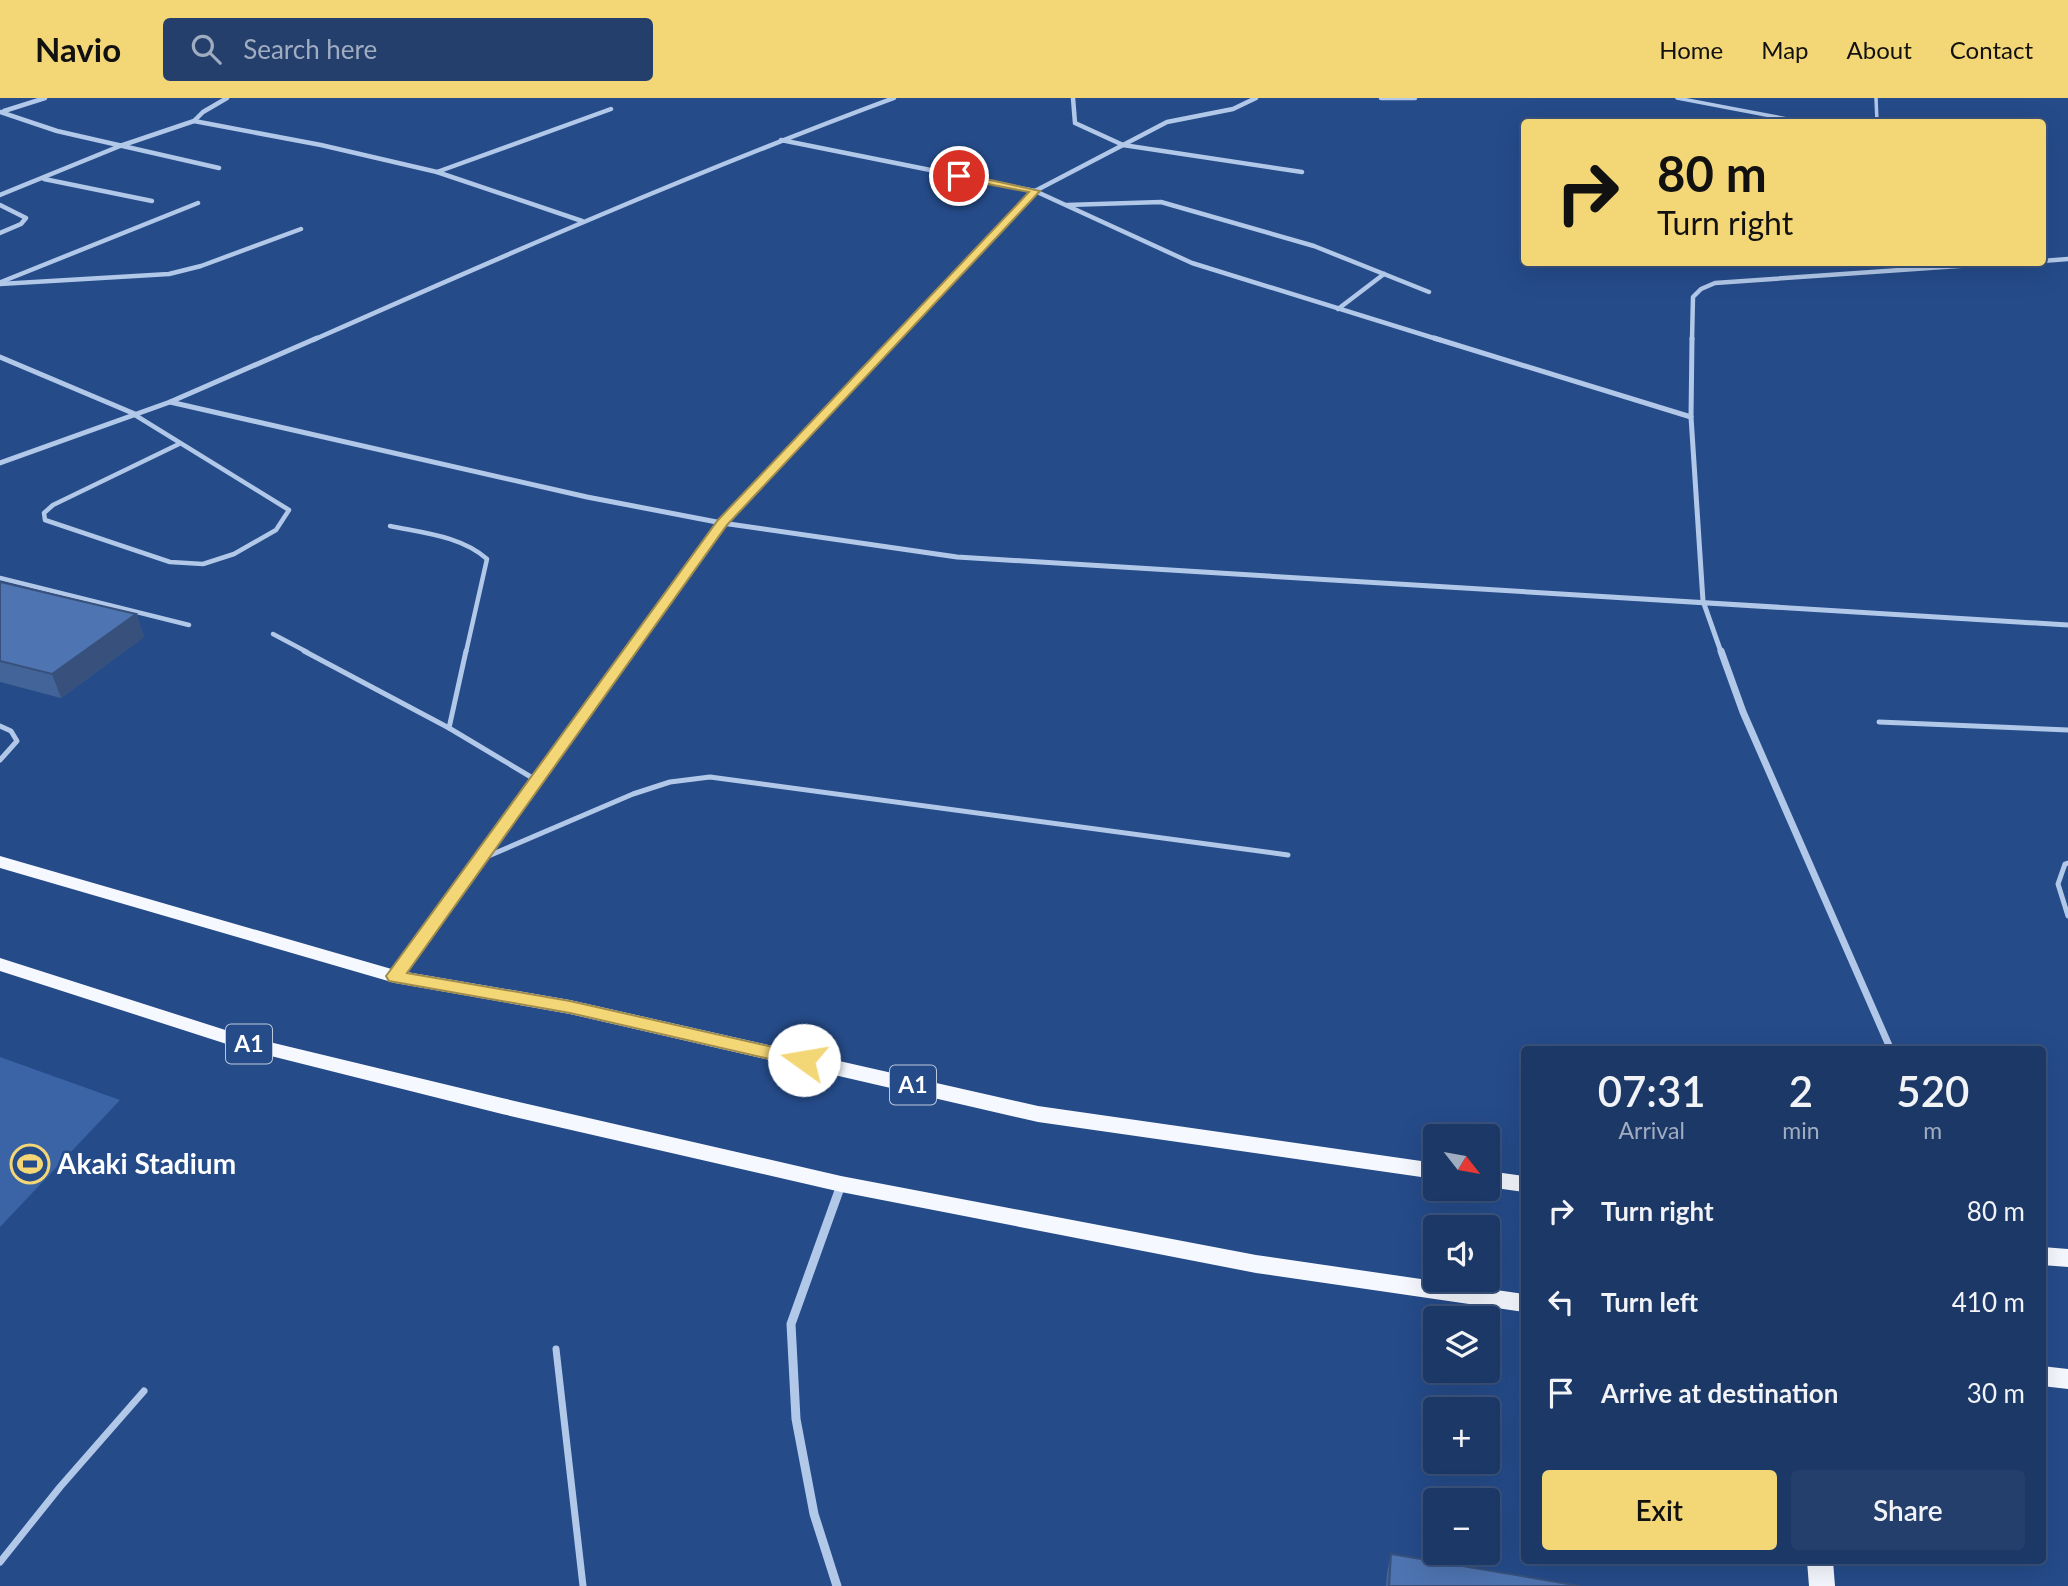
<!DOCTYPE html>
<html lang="en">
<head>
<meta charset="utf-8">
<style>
	body { margin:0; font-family:Lato,sans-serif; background:#253f6d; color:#f1f3f6; height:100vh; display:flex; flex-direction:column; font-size:26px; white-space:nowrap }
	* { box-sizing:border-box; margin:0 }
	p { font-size:23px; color:#a0acc0 }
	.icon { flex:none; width:38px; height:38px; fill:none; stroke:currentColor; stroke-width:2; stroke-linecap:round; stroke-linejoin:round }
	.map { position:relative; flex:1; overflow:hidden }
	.side { position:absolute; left:1521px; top:948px; width:525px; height:518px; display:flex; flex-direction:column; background:#1c3867; border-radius:7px; box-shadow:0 7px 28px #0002,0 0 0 2px #3a527b }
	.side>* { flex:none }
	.guide { position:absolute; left:1521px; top:21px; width:525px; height:147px; border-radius:7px; box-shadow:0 7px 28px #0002,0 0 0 2px #3a527b; background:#f3d676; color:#111; overflow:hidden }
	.needle { width:46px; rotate:121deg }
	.controls { position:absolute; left:1423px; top:1026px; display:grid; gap:14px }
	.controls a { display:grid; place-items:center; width:77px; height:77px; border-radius:7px; background:#1c3867; box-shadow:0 7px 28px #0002,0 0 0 2px #3a527b; font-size:35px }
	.pin { position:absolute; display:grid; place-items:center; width:60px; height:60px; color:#fff; margin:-30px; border:4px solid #fff; border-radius:50%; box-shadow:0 2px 7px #0007 }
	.me { position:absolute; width:77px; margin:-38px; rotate:283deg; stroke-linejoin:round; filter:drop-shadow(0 0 5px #0008) }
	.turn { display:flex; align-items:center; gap:24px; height:147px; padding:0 21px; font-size:32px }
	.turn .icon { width:91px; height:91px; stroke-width:2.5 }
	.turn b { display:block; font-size:49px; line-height:60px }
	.eta { display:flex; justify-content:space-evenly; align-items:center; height:119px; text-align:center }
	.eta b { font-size:42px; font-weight:600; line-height:49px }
	.button { display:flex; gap:14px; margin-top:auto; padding:14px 21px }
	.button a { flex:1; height:80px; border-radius:7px; background:#f3d676; color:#111; font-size:28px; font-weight:600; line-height:80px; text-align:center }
	.button a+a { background:#253f6d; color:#f1f3f6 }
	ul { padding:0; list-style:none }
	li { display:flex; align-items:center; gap:21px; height:91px; padding:0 21px }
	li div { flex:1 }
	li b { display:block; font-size:26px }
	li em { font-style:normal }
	header { display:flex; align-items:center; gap:42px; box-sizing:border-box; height:98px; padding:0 35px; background:#f3d676; color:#111 }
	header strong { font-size:33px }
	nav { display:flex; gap:38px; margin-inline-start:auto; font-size:24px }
	.search { width:490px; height:63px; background:#253f6d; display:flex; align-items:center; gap:18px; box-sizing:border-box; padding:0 24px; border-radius:7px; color:#a0acc0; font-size:26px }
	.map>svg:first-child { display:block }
	.green { fill:#3a64a6 }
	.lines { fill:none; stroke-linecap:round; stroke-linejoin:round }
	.lane-far3 { stroke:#b2c8e9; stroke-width:3.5 }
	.lane-far2 { stroke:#b2c8e9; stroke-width:4.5 }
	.lane-far1 { stroke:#b2c8e9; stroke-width:5 }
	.lane { stroke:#b2c8e9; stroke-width:7 }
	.street-far3 { stroke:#b2c8e9; stroke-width:4.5 }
	.street-far2 { stroke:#b2c8e9; stroke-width:5 }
	.street-far1 { stroke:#b2c8e9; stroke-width:7 }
	.street { stroke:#b2c8e9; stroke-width:9 }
	.primary { fill:#f5f8fe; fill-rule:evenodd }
	.wall { fill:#436498 }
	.shaded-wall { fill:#37517c }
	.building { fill:#4e74b1; stroke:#37517c; stroke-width:2 }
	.route { fill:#f3d676; stroke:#9e8b4d; stroke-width:2 }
	.labels { text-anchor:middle; stroke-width:5; stroke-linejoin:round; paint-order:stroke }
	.shield { fill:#254b89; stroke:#bec9dc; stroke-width:2 }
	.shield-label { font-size:23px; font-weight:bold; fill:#fff }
	.near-poi-label { font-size:28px; font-weight:bold; fill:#fff; stroke:#254b89; text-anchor:start }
</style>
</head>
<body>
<header>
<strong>Navio</strong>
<div class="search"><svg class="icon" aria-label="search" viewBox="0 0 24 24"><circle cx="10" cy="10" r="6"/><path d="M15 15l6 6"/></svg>Search here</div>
<nav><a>Home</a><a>Map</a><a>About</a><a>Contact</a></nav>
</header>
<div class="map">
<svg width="2068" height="1488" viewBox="0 0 2068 1488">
	<rect width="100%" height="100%" fill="#254b89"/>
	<polygon class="green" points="0,959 120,1002 0,1129"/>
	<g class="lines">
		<g class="lane-far3">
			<polyline points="1677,0 1803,24"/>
			<polyline points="1876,0 1877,24"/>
		</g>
		<g class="lane-far2">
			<polyline points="135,317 289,412 276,432 234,456 203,466 170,464 45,422 44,415 53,407 179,346"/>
			<path d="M390,428c33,7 71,10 97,33l-21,93"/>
			<polyline points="0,480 189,527"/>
			<polyline points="273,536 307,554"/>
		</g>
		<g class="lane-far1">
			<polyline points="304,553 449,630 536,682"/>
			<polyline points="1879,624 2068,632"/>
			<polyline points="0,628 11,633 17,643 0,662"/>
			<polyline points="449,630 466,553"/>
			<polyline points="479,762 633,696 670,684 710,679 1288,757"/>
			<polyline points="2068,765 2065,766 2058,786 2068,818"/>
		</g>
		<g class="lane">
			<polyline points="556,1251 583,1488"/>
			<polyline points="0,1464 60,1389 144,1293"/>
		</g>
		<g class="street-far3">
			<polyline points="1073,0 1075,25 1123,47 1302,74"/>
			<polyline points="1381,0 1415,0"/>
			<polyline points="4,13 45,0"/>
			<polyline points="0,14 57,33 219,70"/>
			<polyline points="194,23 203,14 227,0"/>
			<polyline points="781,42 1035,93 895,242"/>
			<polyline points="437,74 611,11"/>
			<polyline points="44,81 152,103"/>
			<polyline points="1035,93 1192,165 1440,242"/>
			<polyline points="1035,93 1167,24 1233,11 1256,0"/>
			<polyline points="0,97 120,48 194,23 321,47 437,74 582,123"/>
			<polyline points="0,107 26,120 21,126 0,135"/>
			<polyline points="1067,107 1161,104 1314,148 1429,194"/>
			<polyline points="2042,163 2068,161"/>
			<polyline points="1,184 198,105"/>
			<polyline points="0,186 169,176 201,168 301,131"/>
			<polyline points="1338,211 1384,176"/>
			<path d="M313,242c192,-85 384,-169 581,-242"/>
			<polyline points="1692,242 1693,199 1701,191 1715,185 2016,164"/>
		</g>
		<g class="street-far2">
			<polyline points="1434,240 1691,319"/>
			<polyline points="1692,240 1691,319 1703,503 1721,554"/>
			<polyline points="0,259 135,316"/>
			<polyline points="170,304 587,399 722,425 957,459 2068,527"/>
			<polyline points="0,365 170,304 317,240"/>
			<polyline points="629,554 722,425 897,240"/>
		</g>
		<g class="street-far1">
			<polyline points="1721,553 1743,614 1891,952"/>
			<polyline points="395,878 630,553"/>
		</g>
		<polyline class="street" points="837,1488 814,1416 796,1321 791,1226 841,1087"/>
		<g class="primary">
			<polygon points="0,758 395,872 570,902 1038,1008 1435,1065 1435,1081 1038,1024 570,916 395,885 0,770"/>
			<polygon points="0,860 241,937 502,1000 841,1078 1256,1157 1524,1196 1524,1214 1256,1175 841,1094 502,1016 239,950 0,873"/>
			<polygon points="1488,1073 1524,1078 1524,1094 1488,1089"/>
			<polygon points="2042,1149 2068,1151 2068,1169 2042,1167"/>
			<polygon points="2042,1268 2068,1271 2068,1291 2042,1288"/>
			<polygon points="1807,1463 1833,1463 1835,1488 1809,1488"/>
		</g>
	</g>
	<g class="wall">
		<polygon points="0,484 136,516 144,539 61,600 0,584"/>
		<polygon points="1391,1456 1580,1488 1386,1488 1387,1475"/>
	</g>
	<polygon class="shaded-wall" points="136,516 144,539 61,600 52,576"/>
	<g class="building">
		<polygon points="0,484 136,516 52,576 0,563"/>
		<polygon points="1391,1456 1580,1488 1389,1488"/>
	</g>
	<polygon class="route" points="959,75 1040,93 727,427 407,875 570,903 804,956 810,958 813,962 810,967 804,969 570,915 389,883 386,878 389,874 718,422 1029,94 956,80 956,76"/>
	<defs>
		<symbol id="stadium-ring" viewBox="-11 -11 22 22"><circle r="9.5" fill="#254b89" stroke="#f3d676" stroke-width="1.5"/><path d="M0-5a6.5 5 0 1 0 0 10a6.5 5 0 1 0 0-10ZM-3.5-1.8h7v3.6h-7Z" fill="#f3d676"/></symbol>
	</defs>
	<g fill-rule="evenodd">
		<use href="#stadium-ring" x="8" y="1044" width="44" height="44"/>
	</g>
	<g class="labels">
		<g class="shield">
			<rect x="226" y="926.5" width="46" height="39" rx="5"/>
			<rect x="890" y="967.5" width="46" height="39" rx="5"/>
		</g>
		<g class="shield-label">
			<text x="249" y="954">A1</text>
			<text x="913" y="995">A1</text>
		</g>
		<g class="near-poi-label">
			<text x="57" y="1076">Akaki Stadium</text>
		</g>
	</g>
</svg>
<div class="controls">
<a><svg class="needle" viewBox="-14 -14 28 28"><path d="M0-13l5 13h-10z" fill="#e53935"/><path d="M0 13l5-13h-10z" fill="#a0acc0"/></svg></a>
<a><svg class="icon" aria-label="sound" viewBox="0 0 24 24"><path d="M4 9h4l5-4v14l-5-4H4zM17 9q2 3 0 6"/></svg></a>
<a><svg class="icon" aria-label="layers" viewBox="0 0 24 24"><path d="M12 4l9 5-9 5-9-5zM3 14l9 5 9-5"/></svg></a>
<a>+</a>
<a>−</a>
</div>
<div class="pin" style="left:959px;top:78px;background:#d93025"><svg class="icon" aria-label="arrive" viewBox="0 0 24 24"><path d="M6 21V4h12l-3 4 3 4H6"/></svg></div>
<svg class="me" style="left:804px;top:962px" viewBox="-20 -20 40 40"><circle r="19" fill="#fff"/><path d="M0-13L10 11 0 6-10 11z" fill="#f3d676"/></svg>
<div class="guide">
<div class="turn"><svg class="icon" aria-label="right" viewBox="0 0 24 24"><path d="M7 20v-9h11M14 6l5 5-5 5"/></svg><div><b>80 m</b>Turn right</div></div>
</div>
<section class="side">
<div class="eta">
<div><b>07:31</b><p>Arrival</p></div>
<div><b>2</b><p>min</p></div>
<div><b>520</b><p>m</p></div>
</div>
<ul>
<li><svg class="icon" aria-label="right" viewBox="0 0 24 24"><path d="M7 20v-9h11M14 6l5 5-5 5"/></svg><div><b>Turn right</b></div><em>80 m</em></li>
<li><svg class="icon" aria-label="left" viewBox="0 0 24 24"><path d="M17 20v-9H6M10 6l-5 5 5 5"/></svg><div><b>Turn left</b></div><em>410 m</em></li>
<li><svg class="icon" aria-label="arrive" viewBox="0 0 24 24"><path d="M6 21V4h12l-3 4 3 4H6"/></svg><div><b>Arrive at destination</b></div><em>30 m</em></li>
</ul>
<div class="button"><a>Exit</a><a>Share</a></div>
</section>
</div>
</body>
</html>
